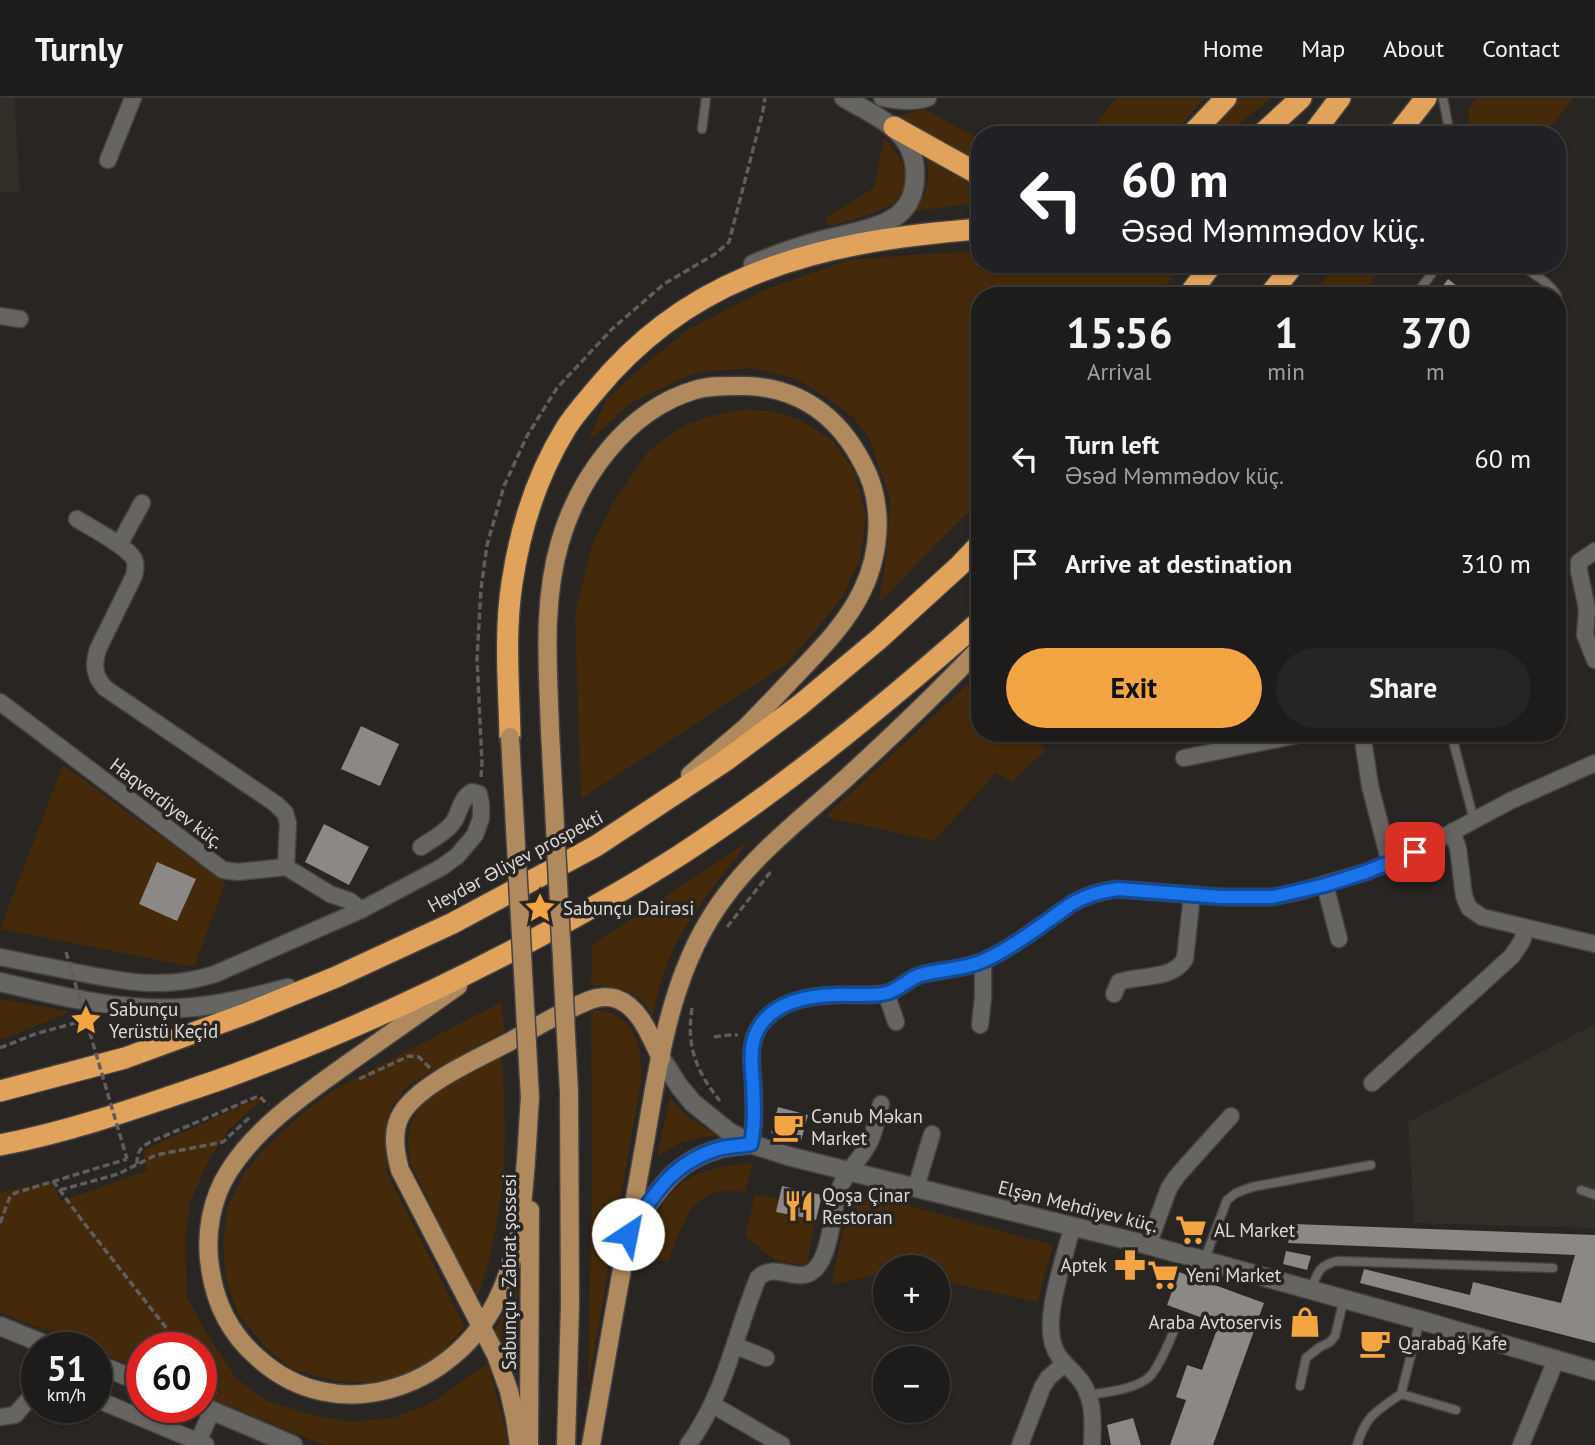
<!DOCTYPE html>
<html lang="en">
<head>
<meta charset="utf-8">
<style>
	body { margin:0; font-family:"PT Sans",sans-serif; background:#262523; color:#f1f3f6; height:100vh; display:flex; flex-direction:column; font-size:26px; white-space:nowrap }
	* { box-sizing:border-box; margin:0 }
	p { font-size:23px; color:#a1a1a2 }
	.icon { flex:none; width:38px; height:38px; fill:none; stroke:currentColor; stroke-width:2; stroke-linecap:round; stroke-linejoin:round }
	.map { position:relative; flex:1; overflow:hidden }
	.drawer { position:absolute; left:971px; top:189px; width:595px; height:455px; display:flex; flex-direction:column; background:#1e1c1a; border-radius:28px; box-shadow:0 2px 5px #0004,0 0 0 2px #3c3a39 }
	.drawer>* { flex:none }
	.guide { position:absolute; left:971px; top:28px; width:595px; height:147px; border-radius:28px; box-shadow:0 2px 5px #0004,0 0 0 2px #3c3a39; background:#202124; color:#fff; overflow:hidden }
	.buttons { position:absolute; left:873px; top:1157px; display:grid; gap:14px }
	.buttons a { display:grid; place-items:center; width:77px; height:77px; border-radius:50%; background:#1e1c1a; box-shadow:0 2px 5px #0004,0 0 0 2px #3c3a39; font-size:35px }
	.speed { position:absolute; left:21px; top:1234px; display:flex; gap:14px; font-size:35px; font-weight:700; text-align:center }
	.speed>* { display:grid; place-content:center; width:91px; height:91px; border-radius:50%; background:#1e1c1a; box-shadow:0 2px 5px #0004,0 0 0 2px #3c3a39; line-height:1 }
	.speed small { font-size:18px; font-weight:400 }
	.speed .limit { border:10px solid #d22; background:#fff; color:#111 }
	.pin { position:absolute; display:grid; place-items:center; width:60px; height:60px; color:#fff; margin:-30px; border-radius:14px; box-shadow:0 4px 10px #0006 }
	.me { position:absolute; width:77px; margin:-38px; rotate:34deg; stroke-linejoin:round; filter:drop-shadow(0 0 5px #0008) }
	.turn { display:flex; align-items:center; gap:24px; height:147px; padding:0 35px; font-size:32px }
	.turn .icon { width:91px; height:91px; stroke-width:2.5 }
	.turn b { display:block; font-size:49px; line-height:60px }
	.eta { display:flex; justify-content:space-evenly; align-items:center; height:119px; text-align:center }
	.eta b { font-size:42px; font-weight:700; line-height:49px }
	.button { display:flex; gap:14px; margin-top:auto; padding:14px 35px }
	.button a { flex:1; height:80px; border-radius:42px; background:#f3a443; color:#111; font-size:28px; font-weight:700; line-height:80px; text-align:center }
	.button a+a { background:#262523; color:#f1f3f6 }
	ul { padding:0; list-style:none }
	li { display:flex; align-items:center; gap:21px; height:105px; padding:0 35px }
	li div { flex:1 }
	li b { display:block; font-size:26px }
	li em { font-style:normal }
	header { display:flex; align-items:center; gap:42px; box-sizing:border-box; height:98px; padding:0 35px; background:#1e1c1a; border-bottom:2px solid #3c3a39 }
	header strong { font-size:33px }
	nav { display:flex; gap:38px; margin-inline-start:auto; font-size:24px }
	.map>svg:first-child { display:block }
	.built { fill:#342e28 }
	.green { fill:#442a0a }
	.building { fill:#8b8885 }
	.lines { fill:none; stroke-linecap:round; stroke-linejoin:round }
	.service-casing { stroke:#454342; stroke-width:11 }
	.minor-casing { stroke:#454342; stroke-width:19 }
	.tertiary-casing { stroke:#454342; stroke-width:21 }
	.secondary-casing { stroke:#454342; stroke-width:21 }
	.primary-casing { stroke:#454342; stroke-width:21 }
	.motorway-casing { stroke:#454342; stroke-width:24 }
	.path { stroke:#605d5c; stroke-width:3.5; stroke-dasharray:7 3.5; stroke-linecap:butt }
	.service { stroke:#676562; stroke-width:8 }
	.minor { stroke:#676562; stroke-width:16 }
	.tertiary { stroke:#676562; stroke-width:18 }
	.secondary { stroke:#676562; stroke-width:18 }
	.primary { stroke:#b08a5e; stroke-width:18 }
	.motorway { stroke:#e1a35c; stroke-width:21 }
	.primary-bridge-casing { stroke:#454342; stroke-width:21; stroke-linecap:butt }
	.path-bridge { stroke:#605d5c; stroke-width:3.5; stroke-dasharray:7 3.5; stroke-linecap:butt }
	.primary-bridge { stroke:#b08a5e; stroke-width:18 }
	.route-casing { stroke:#114b97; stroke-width:18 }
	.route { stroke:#1a73e8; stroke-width:12 }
	.labels { text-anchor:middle; stroke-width:7; stroke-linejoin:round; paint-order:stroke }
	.street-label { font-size:19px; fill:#dddbda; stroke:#282523 }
	.poi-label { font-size:19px; fill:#dddbda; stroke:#282523; text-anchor:start }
</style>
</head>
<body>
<header>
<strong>Turnly</strong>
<nav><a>Home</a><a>Map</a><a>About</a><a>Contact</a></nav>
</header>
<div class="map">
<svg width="1595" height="1347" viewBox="0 0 1595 1347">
	<rect width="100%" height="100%" fill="#282523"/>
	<g class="built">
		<polygon points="0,0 14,0 20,93 0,95"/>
		<polygon points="1595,926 1595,1130 1414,1125 1408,1024"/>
	</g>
	<g class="green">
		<polygon points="1116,0 1204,0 1173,37 1087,37"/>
		<polygon points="1236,0 1272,0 1225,37 1207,37"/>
		<polygon points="1477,0 1574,0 1544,37 1472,37 1470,36 1468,12"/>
		<polygon points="924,11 980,41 980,63 951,50 895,19"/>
		<polygon points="884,39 900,60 905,72 904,91 893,107 862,119 830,128 825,120 874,90"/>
		<path d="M924,57l56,29v19l-66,8c14,-16 18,-36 10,-56z"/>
		<polygon points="980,154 980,166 1181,166 1159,198 980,198 980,402 879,505 887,453 890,401 869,340 854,320 829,301 795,280 750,270 694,275 631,305 587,345 607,301 642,269 687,232 764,192 848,162 938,155"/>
		<polygon points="1337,166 1385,166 1360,198 1312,198"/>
		<polygon points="744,311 776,314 800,322 832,342 854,372 866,417 860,462 841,501 788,565 581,701 575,516 592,447 612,407 649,352 685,327 715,317"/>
		<polygon points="980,575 980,635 1033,635 1045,653 1012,684 996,675 934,743 825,719"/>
		<polygon points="63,667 225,785 194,869 0,831"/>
		<path d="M749,743c-28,37 -66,80 -82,123 -7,17 -10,36 -15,53 -2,-5 -4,-11 -8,-15 -14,-14 -35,-16 -53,-17l1,-40z"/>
		<polygon points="0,901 71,914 0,942"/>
		<polygon points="501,904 505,933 408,987 390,1012 385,1042 387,1075 465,1229 436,1260 403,1277 377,1285 335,1283 291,1271 266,1250 238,1216 226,1181 223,1146 228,1108 242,1079 262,1053 299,1018 335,991"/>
		<path d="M591,912c44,1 52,35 50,72l-53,303 4,-212z"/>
		<path d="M502,956c1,27 3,54 3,81 -1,56 -9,111 -28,164l-66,-134 -3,-22 3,-21 14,-22z"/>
		<polygon points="270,995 229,1031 209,1061 190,1104 185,1143 187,1199 209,1239 236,1280 267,1303 313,1317 351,1324 392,1320 430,1306 488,1265 507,1337 507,1347 324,1347 201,1297 201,1250 142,1250 142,1272 96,1253 96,1250 87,1249 0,1214 0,1094 52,1084 61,1103 147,1073 142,1053"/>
		<path d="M670,999l15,17 32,22c-26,1 -39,7 -60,21z"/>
		<path d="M753,1065l-8,29c-53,-9 -61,29 -77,70l-27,-7c24,-67 39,-86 112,-92z"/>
		<polygon points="852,1092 1053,1147 1037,1204 938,1182 938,1169 886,1169 885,1175 831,1187"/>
		<polygon points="755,1096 779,1101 777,1114 816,1122 806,1168 775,1162 745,1138"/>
		<polygon points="518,1180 517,1281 495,1233"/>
	</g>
	<g class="building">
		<polygon points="1448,181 1470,198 1435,198"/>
		<polygon points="361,628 399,646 380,688 341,671"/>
		<polygon points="324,726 369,749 349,787 305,764"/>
		<polygon points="157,764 196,781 177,823 139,806"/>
		<polygon points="778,1009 808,1017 801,1043 771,1035"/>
		<polygon points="782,1088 822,1097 816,1122 776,1114"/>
		<polygon points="1293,1126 1595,1137 1595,1245 1360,1185 1364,1171 1470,1197 1473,1184 1561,1205 1575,1157 1288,1145"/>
		<polygon points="1286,1153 1311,1158 1307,1172 1283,1166"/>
		<polygon points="1179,1174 1264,1205 1213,1347 1170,1347 1186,1302 1176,1299 1187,1267 1202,1272 1219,1226 1167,1207"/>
		<polygon points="1133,1320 1141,1347 1111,1347 1107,1327"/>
	</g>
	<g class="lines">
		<defs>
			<g id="service">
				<polyline points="1443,0 1450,37"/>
				<polyline points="702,31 706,0"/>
				<path d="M1519,166c12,9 31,18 38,32"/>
				<polyline points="1415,198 1439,166"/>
				<polyline points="1451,635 1474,722"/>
				<polyline points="1581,1092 1595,1097"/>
				<polyline points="1204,1163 1227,1102 1236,1095 1252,1089 1371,1067"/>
				<path d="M1311,1192c7,-18 7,-24 26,-29l216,7"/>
				<polyline points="1300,1288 1306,1260 1320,1249 1330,1244 1335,1238 1344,1201"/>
				<polyline points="1401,1296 1456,1312"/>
				<path d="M1089,1297c18,-3 50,-6 62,-20 9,-10 17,-31 23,-44"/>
				<path d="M1357,1347c9,-30 20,-34 44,-51l19,-74"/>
			</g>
			<g id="minor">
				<path d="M882,0c15,3 30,5 46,0"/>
				<polyline points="108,62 133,0"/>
				<polyline points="0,218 20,221"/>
				<path d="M77,421c14,9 50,27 57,40 3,6 1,12 0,17l-36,73c-5,16 -4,27 7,39l171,116 9,9 3,10 -2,44"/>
				<polyline points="119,447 142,405"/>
				<polyline points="1595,453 1579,464 1579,473 1587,511 1585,537 1595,562"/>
				<polyline points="0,604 223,772 238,774 286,769 330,796 350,803 361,812"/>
				<polyline points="1362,635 1370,688 1390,765"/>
				<polyline points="1184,660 1307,635"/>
				<polyline points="1452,734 1458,750 1464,798 1469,810 1482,819 1595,846"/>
				<polyline points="1325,787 1339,841"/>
				<path d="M0,859c25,5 50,10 75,15 49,10 91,18 140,2l146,-64 81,-43 15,-11 18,-21 6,-17v-14l-2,-10 -7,-2c-12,7 -11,18 -18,29 -7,11 -22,18 -33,26"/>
				<polyline points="886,895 896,924"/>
				<path d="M1114,896l5,-12c23,-8 52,-1 66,-23l7,-64"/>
				<polyline points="980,927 983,900 983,863"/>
				<polyline points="1372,985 1512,858 1522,843 1526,830"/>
				<path d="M751,1046c4,-21 3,-42 2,-64 -1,-16 -4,-32 3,-47 14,-30 48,-37 78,-38 18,-1 36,2 53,-2 13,-4 21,-14 33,-18 21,-6 43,-5 63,-14 30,-13 62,-39 90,-58 14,-8 28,-12 44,-14l104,8h52l24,-5 69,-20 49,-20 95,-51 85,-38"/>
				<polyline points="916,1089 932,1036"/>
				<path d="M1072,1129c-7,31 -28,86 -19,117 4,14 13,20 22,30 20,20 18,45 17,71"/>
				<polyline points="1148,1147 1169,1090 1177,1078 1231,1018"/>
				<polyline points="736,1248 766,1260"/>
				<polyline points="96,1301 206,1347"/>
				<polyline points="713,1307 782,1347"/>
				<polyline points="0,1319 15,1317 29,1301 37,1296"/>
				<polyline points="198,1344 212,1312"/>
				<path d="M688,1347c37,-50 47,-111 70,-167 17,-17 39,6 55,-7 18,-14 19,-60 26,-81 6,-18 20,-29 29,-45 7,-11 9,-28 13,-41"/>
				<polyline points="1020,1347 1042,1290 1048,1280 1064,1266"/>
				<polyline points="1521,1347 1556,1262"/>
			</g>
			<g id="tertiary">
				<path d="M753,166c22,-9 43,-17 66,-23 23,-7 61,-11 80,-27 12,-10 16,-24 16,-39 1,-44 -38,-58 -71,-77"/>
				<polyline points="661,960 679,988 693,1005 728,1033 751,1046 788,1058 848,1073 1148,1147 1420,1222 1595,1273"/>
			</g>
			<g id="secondary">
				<path d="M0,884c59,14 121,30 182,26 36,-2 72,-11 106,-20"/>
				<polyline points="0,1228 54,1250"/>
				<polyline points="96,1266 142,1284"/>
				<polyline points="201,1308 293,1347"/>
			</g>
			<g id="primary">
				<path d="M550,633c-2,-63 -8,-128 10,-189 19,-65 67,-132 135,-152 16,-5 35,-4 52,-4 54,2 92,31 116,78 21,38 18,88 -1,127 -15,32 -44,61 -68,86 -16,17 -32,34 -48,50 -18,16 -38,32 -56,48"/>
				<path d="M458,888c-36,25 -72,51 -108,76 -43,31 -92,63 -121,109 -18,28 -24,64 -19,96 5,37 20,67 48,91 78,71 195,31 239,-58 29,-57 28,-139 33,-202"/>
				<path d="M632,1130c25,-36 41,-66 87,-79 10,-3 22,-3 32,-5"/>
				<path d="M519,1347l-4,-27 -6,-27 -13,-36 -96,-185c-5,-18 -9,-40 2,-57 17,-29 77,-55 107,-71 26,-14 53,-31 81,-42 8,-3 19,-4 27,-1 23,8 34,39 44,59"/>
				<polyline points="529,1347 530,1112"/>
				<polyline points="566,1347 570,1207 569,994"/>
				<path d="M591,1347c16,-94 33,-187 50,-281 17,-92 26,-192 85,-269 33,-44 77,-78 117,-114 47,-43 93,-87 137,-133"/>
			</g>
			<g id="motorway">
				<polyline points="894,29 980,77"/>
				<polyline points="1191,37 1226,0"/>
				<polyline points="1261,37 1301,0"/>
				<polyline points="1312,37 1340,0"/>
				<polyline points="1397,37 1426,0"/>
				<polyline points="1188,198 1212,166"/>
				<polyline points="1269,198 1294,166"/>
				<path d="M510,639c-1,-51 -6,-103 2,-154 8,-54 25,-108 54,-155 8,-13 19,-25 29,-37 41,-50 92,-89 152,-114 73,-31 154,-42 233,-48"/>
				<polyline points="0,993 125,960 248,915 336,879 453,825 596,748 725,663 800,607 879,541 959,468 980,446"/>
				<path d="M0,1047c74,-14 145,-40 216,-64 112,-40 220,-89 324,-145 47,-25 93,-51 137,-79 108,-70 207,-151 303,-236"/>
			</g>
		</defs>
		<use href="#service" class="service-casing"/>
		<use href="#minor" class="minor-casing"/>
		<use href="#tertiary" class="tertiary-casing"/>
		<use href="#secondary" class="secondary-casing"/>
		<use href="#primary" class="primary-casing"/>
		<use href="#motorway" class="motorway-casing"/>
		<g class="path">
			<polyline points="481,679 482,665 477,560 481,491 487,447 504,388 527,338 557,290 612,231 664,186 715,156 729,144 763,13 765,0"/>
			<polyline points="727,829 772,772"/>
			<path d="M692,910c-6,38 4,63 28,93"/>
			<polyline points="714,939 729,937 738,937"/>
			<polyline points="0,950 35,936 86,922"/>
			<polyline points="359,981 409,958 419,959 430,970"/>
			<path d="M137,1066c0,-13 3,-16 13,-22l106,-45h4l8,8"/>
			<polyline points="53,1083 84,1125 182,1250"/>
			<polyline points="60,1092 118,1076 156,1057 223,1044 250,1019"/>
			<polyline points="0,1125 10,1099 15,1095 127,1061"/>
			<polyline points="201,1275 216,1296"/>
		</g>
		<use href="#service" class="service"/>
		<use href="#minor" class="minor"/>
		<use href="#tertiary" class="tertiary"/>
		<use href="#secondary" class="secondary"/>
		<use href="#primary" class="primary"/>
		<use href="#motorway" class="motorway"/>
		<defs>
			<g id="primary-bridge">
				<polyline points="550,633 569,994"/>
				<polyline points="510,639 530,1000"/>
			</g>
		</defs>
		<use href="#primary-bridge" class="primary-bridge-casing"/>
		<polyline class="path-bridge" points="66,854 127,1061"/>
		<use href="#primary-bridge" class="primary-bridge"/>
	</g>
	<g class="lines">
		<defs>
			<path id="route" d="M628,1136c26,-39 43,-71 90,-85 11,-3 23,-3 33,-5 4,-20 3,-39 2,-59 -1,-17 -4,-36 3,-52 14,-30 48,-37 78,-38 18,-1 36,2 53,-2 13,-4 21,-14 33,-18 21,-6 43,-5 63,-14 30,-13 62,-39 90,-58 14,-8 28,-12 45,-14l103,8h52l52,-12 41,-13 49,-20"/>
		</defs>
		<use href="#route" class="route-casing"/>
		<use href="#route" class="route"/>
	</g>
	<defs>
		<symbol id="sight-bare" viewBox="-9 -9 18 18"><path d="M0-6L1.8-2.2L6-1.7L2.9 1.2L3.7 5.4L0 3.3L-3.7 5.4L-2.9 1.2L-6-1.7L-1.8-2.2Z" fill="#f3a443" stroke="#282523" stroke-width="2.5" paint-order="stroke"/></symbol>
		<symbol id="cafe-bare" viewBox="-9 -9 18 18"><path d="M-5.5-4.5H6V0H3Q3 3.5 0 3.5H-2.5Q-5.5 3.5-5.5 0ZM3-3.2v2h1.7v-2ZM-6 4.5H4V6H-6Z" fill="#f3a443" stroke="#282523" stroke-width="2.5" paint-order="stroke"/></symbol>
		<symbol id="restaurant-bare" viewBox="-9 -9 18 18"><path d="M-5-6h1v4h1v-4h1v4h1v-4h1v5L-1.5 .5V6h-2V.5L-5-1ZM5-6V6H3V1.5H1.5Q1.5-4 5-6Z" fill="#f3a443" stroke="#282523" stroke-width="2.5" paint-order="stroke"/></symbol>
		<symbol id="supermarket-bare" viewBox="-9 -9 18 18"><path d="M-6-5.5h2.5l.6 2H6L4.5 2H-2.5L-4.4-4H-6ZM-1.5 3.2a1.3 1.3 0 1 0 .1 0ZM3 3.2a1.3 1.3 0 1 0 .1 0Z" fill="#f3a443" stroke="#282523" stroke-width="2.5" paint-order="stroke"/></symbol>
		<symbol id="pharmacy-bare" viewBox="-9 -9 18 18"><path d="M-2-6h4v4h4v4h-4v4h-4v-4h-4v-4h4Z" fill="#f3a443" stroke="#282523" stroke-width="2.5" paint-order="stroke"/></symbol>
		<symbol id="shop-bare" viewBox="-9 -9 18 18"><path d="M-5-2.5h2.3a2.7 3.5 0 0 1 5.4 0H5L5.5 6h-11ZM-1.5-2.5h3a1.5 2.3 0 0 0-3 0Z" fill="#f3a443" stroke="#282523" stroke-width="2.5" paint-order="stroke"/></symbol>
	</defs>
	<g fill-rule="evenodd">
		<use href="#sight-bare" x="518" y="788" width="44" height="44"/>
		<use href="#sight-bare" x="64" y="900" width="44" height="44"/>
		<use href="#cafe-bare" x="766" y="1007" width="44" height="44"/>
		<use href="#restaurant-bare" x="777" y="1086" width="44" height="44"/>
		<use href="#supermarket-bare" x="1169" y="1110" width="44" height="44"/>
		<use href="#pharmacy-bare" x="1108" y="1145" width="44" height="44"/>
		<use href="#supermarket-bare" x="1141" y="1155" width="44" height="44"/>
		<use href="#shop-bare" x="1283" y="1202" width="44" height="44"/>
		<use href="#cafe-bare" x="1353" y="1223" width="44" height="44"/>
	</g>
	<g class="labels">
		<g class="street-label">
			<text transform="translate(167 705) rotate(37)" y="7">Haqverdiyev küç.</text>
			<text transform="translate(515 763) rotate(-28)" y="7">Heydər Əliyev prospekti</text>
			<text transform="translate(1078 1108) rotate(14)" y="7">Elşən Mehdiyev küç.</text>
			<text transform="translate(509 1174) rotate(-90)" y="7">Sabunçu - Zabrat şossesi</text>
		</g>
		<g class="poi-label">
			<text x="563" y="817">Sabunçu Dairəsi</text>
			<text x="109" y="918">Sabunçu<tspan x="109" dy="22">Yerüstü Keçid</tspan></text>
			<text x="811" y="1025">Cənub Məkan<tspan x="811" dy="22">Market</tspan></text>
			<text x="822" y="1104">Qoşa Çinar<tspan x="822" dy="22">Restoran</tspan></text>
			<text x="1214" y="1139">AL Market</text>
			<text x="1107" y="1174" text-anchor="end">Aptek</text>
			<text x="1186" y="1184">Yeni Market</text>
			<text x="1282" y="1231" text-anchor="end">Araba Avtoservis</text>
			<text x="1398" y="1252">Qarabağ Kafe</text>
		</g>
	</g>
</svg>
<div class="buttons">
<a>+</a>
<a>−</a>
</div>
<div class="speed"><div>51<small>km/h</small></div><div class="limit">60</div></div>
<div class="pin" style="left:1415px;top:754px;background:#d93025"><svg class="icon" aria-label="arrive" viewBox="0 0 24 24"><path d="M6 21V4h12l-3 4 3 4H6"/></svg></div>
<svg class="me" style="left:628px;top:1136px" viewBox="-20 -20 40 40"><circle r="19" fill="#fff"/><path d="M0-13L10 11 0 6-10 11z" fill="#1a73e8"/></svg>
<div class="guide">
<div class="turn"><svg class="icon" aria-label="left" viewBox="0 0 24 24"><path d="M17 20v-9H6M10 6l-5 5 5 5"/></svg><div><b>60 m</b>Əsəd Məmmədov küç.</div></div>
</div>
<section class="drawer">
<div class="eta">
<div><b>15:56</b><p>Arrival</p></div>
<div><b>1</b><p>min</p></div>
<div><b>370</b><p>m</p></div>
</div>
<ul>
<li><svg class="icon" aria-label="left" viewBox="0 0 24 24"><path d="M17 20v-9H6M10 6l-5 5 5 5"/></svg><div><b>Turn left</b><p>Əsəd Məmmədov küç.</p></div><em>60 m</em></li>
<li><svg class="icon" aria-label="arrive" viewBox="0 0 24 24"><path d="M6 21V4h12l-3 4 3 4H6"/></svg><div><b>Arrive at destination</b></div><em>310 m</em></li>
</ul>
<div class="button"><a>Exit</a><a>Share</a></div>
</section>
</div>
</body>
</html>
